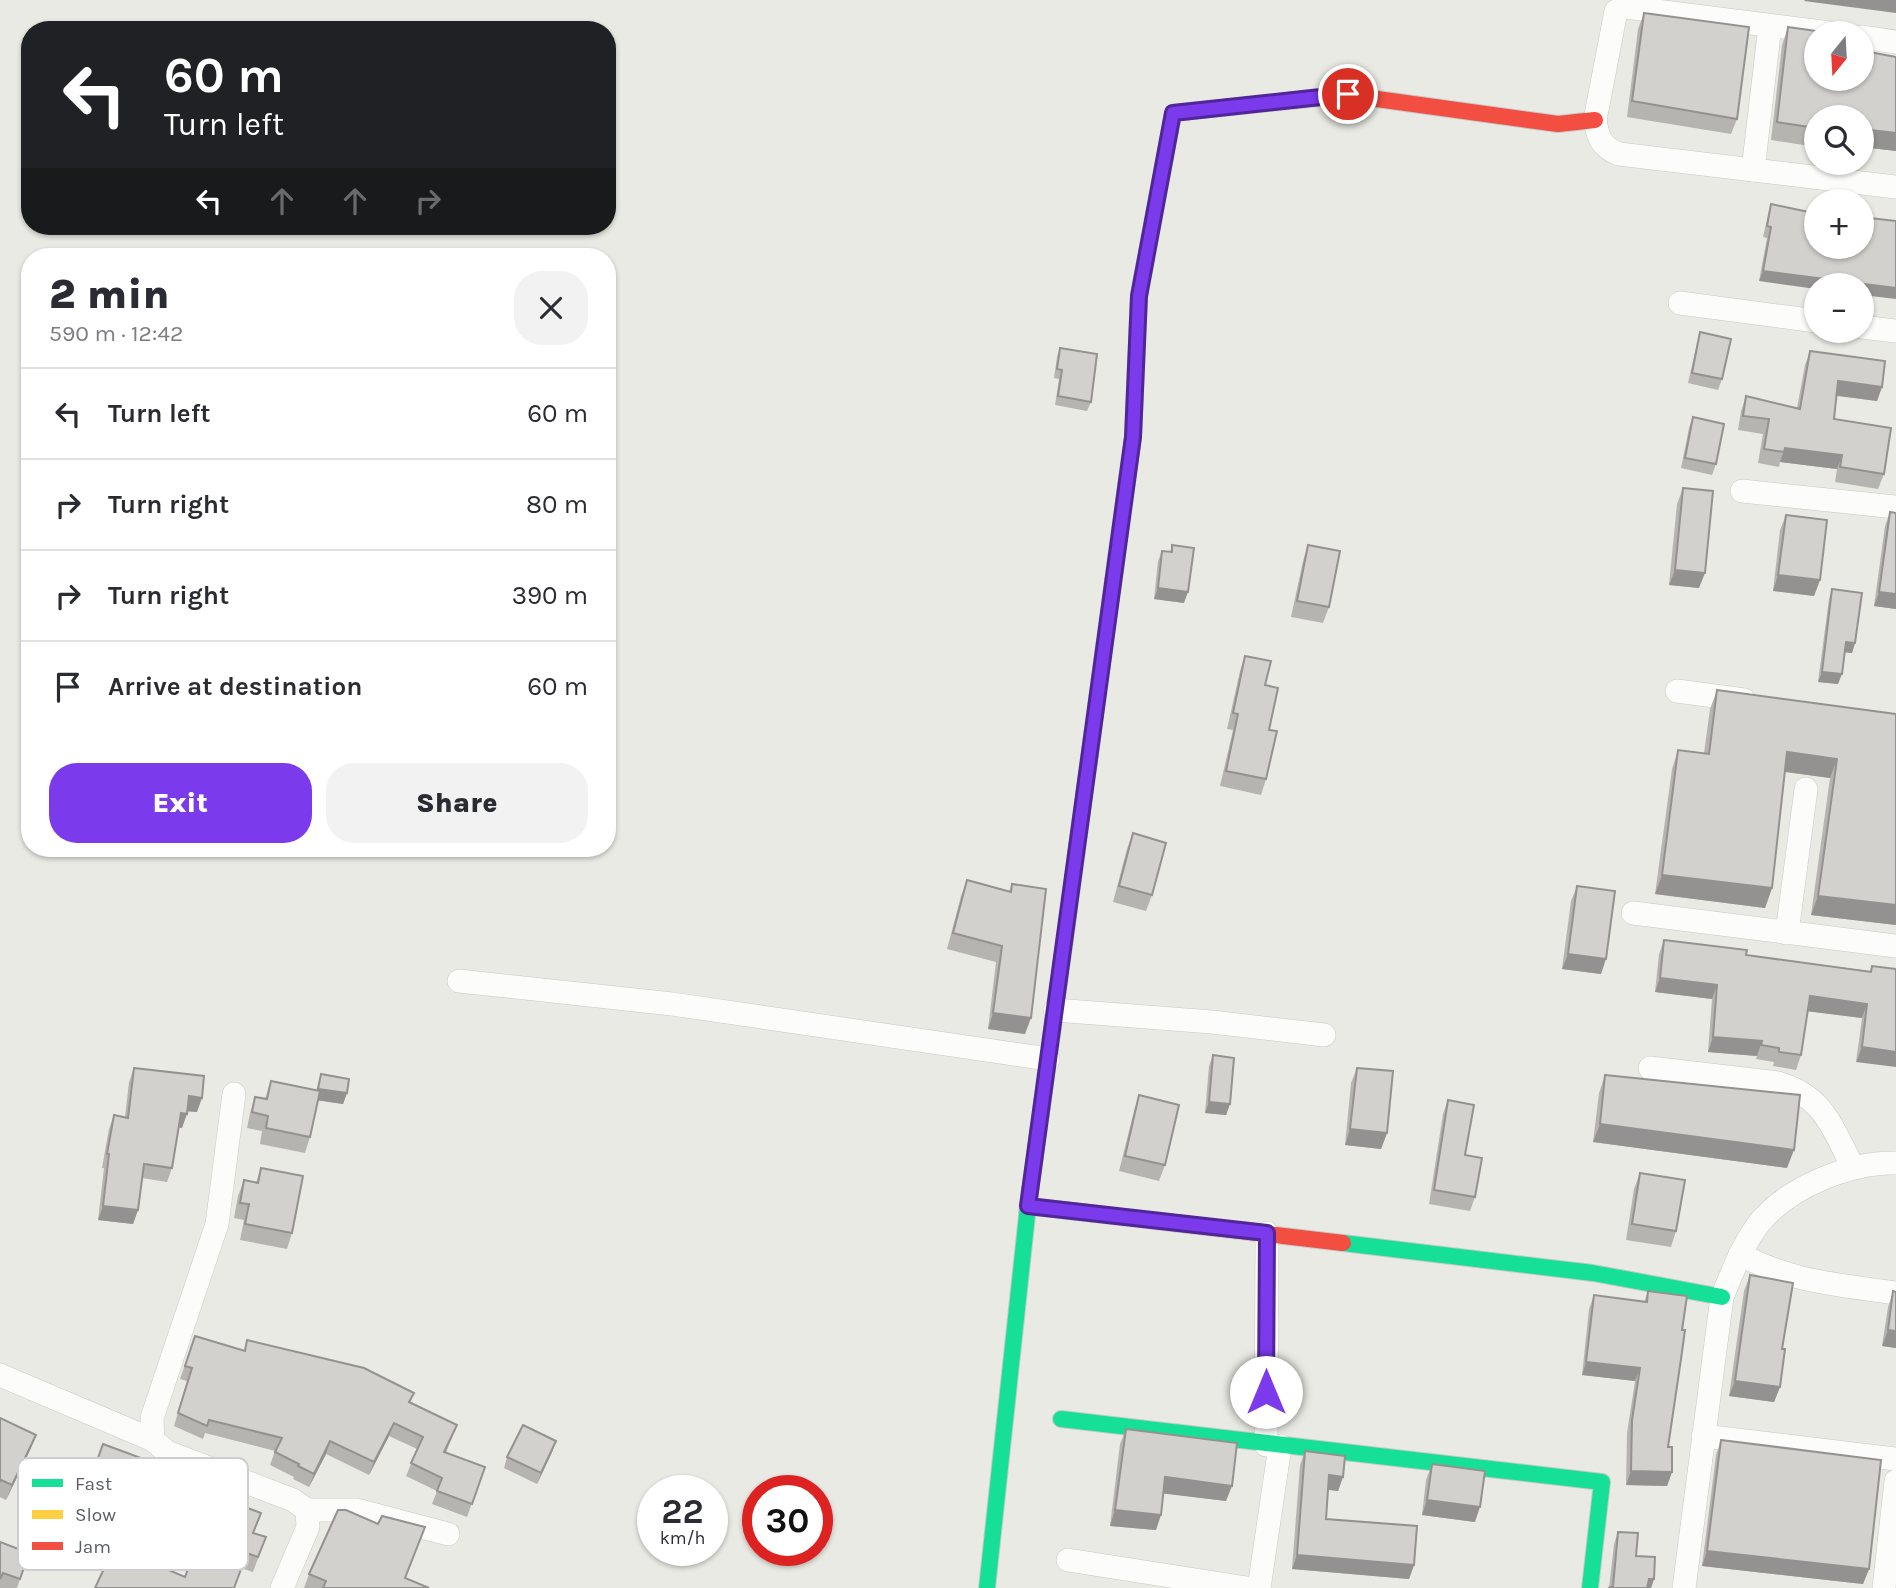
<!DOCTYPE html>
<html lang="en">
<head>
<meta charset="utf-8">
<style>
	body { margin:0; font-family:Karla,sans-serif; background:#f2f2f3; color:#2b2b33; height:100vh; display:flex; flex-direction:column; font-size:26px; white-space:nowrap }
	* { box-sizing:border-box; margin:0 }
	p { font-size:23px; color:#7c7c81 }
	.icon { flex:none; width:38px; height:38px; fill:none; stroke:currentColor; stroke-width:2; stroke-linecap:round; stroke-linejoin:round }
	.map { position:relative; flex:1; overflow:hidden }
	.sheet { position:absolute; left:21px; top:248px; width:595px; height:609px; display:flex; flex-direction:column; background:#fff; border-radius:28px; box-shadow:0 2px 5px #0004 }
	.sheet>* { flex:none }
	.banner { position:absolute; left:21px; top:21px; width:595px; height:214px; border-radius:28px; box-shadow:0 2px 5px #0004; background:#202124; color:#fff; overflow:hidden }
	.needle { width:46px; rotate:198deg }
	.fabs { position:absolute; left:1804px; top:21px; display:grid; gap:14px }
	.fabs a { display:grid; place-items:center; width:70px; height:70px; border-radius:50%; background:#fff; box-shadow:0 2px 5px #0004; font-size:35px }
	.speed { position:absolute; left:637px; top:1475px; display:flex; gap:14px; font-size:35px; font-weight:700; text-align:center }
	.speed>* { display:grid; place-content:center; width:91px; height:91px; border-radius:50%; background:#fff; box-shadow:0 2px 5px #0004; line-height:1 }
	.speed small { font-size:18px; font-weight:400 }
	.speed .limit { border:10px solid #d22; background:#fff; color:#111 }
	.pin { position:absolute; display:grid; place-items:center; width:60px; height:60px; color:#fff; margin:-30px; border:4px solid #fff; border-radius:50%; box-shadow:0 2px 7px #0007 }
	.me { position:absolute; width:77px; margin:-38px; rotate:0deg; stroke-linejoin:round; filter:drop-shadow(0 0 5px #0008) }
	.turn { display:flex; align-items:center; gap:24px; height:147px; padding:0 28px; font-size:32px }
	.turn .icon { width:91px; height:91px; stroke-width:2.5 }
	.turn b { display:block; font-size:49px; line-height:60px }
	.lanes { display:flex; align-items:center; height:66px; padding:0 28px; background:#0003; justify-content:center; gap:35px; direction:ltr }
	.lanes .off { opacity:.35 }
	.round { display:grid; place-items:center; flex:none; width:74px; height:74px; border-radius:28px; background:#f2f2f3 }
	.headline { display:flex; align-items:center; justify-content:space-between; height:119px; padding:0 28px }
	h1 { font-size:42px; font-weight:800; line-height:52px }
	.button { display:flex; gap:14px; margin-top:auto; padding:14px 28px }
	.button a { flex:1; height:80px; border-radius:28px; background:#7c3aed; color:#fff; font-size:28px; font-weight:800; line-height:80px; text-align:center }
	.button a+a { background:#f2f2f3; color:#2b2b33 }
	ul { padding:0; list-style:none }
	li { display:flex; align-items:center; gap:21px; height:91px; padding:0 28px; border-top:2px solid #e1e1e2 }
	li div { flex:1 }
	li b { display:block; font-size:26px }
	li em { font-style:normal }
	.map>svg:first-child { display:block }
	.lines { fill:none; stroke-linecap:round; stroke-linejoin:round }
	.street-casing { stroke:#c7c8c6; stroke-width:24 }
	.fast-casing { stroke:#c7c9c8; stroke-width:18 }
	.slow-casing { stroke:#c7c9c8; stroke-width:18 }
	.jam-casing { stroke:#c7c9c8; stroke-width:18 }
	.street { stroke:#fcfcfb; stroke-width:23 }
	.fast { stroke:#16e098; stroke-width:16 }
	.slow { stroke:#ffcf43; stroke-width:16 }
	.jam { stroke:#f24e42; stroke-width:16 }
	.wall { fill:#b5b4b1 }
	.shaded-wall { fill:#939290 }
	.building { fill:#d2d1ce; stroke:#939290; stroke-width:2 }
	.route-casing { stroke:#51269a; stroke-width:18 }
	.route { stroke:#7c3aed; stroke-width:12 }
	.key { fill:#fff; stroke:#ceced0; stroke-width:2 }
	.key-label { font-size:19px; fill:#5a5d63 }
</style>
</head>
<body>
<div class="map">
<svg width="1896" height="1588" viewBox="0 0 1896 1588">
	<rect width="100%" height="100%" fill="#eaeae4"/>
	<g class="lines">
		<defs>
			<g id="street">
				<path d="M1830,33l-205,-26 -9,4 -21,109c3,19 7,27 24,34l277,33"/>
				<polyline points="1862,37 1896,42"/>
				<polyline points="1753,170 1770,26"/>
				<polyline points="1680,303 1816,321"/>
				<polyline points="1862,327 1896,331"/>
				<polyline points="1742,491 1896,507"/>
				<polyline points="1677,691 1744,700"/>
				<polyline points="1633,913 1896,946"/>
				<polyline points="1787,933 1806,789"/>
				<polyline points="459,981 672,1004 1048,1059"/>
				<polyline points="1055,1010 1212,1022 1324,1035"/>
				<path d="M1650,1068l128,15c46,13 54,45 75,84"/>
				<polyline points="234,1094 217,1224 152,1418 153,1440 167,1452 293,1500 307,1510 308,1527 282,1588"/>
				<path d="M1740,1254c49,28 101,31 156,39"/>
				<polyline points="0,1375 153,1440"/>
				<polyline points="1703,1436 1896,1459"/>
				<polyline points="1266,1445 1267,1233"/>
				<polyline points="307,1510 357,1510 448,1534"/>
				<polyline points="1068,1560 1247,1588"/>
				<polyline points="1259,1588 1280,1446"/>
				<path d="M1684,1588l38,-291c11,-26 21,-54 39,-76 30,-35 90,-59 135,-58"/>
				<polyline points="1884,1588 1896,1481"/>
			</g>
			<g id="fast">
				<polyline points="1343,1243 1593,1273 1722,1297"/>
				<polyline points="1061,1419 1602,1482 1590,1588"/>
				<polyline points="987,1588 1028,1206 1062,960"/>
			</g>
			<polyline id="slow" points="1113,581 1133,437 1139,296 1170,130"/>
			<g id="jam">
				<polyline points="1170,130 1173,113 1348,95 1558,124 1595,120"/>
				<polyline points="1062,960 1113,581"/>
				<polyline points="1028,1206 1343,1243"/>
			</g>
		</defs>
		<use href="#street" class="street-casing"/>
		<use href="#fast" class="fast-casing"/>
		<use href="#slow" class="slow-casing"/>
		<use href="#jam" class="jam-casing"/>
		<use href="#street" class="street"/>
		<use href="#fast" class="fast"/>
		<use href="#slow" class="slow"/>
		<use href="#jam" class="jam"/>
	</g>
	<g class="wall">
		<polygon points="1644,13 1737,119 1731,134 1627,117 1638,29"/>
		<polygon points="1788,27 1816,79 1863,68 1869,52 1896,57 1896,151 1862,147 1816,117 1816,147 1771,140 1782,45"/>
		<polygon points="1771,204 1804,211 1759,281 1767,238 1763,237 1768,215"/>
		<polygon points="1700,332 1722,379 1718,390 1688,383 1697,343"/>
		<polygon points="1060,348 1091,402 1087,411 1055,405 1059,379 1054,378 1057,357"/>
		<polygon points="1810,351 1882,387 1877,401 1836,396 1834,419 1884,474 1878,489 1835,482 1837,469 1780,462 1779,467 1758,463 1763,434 1738,430 1741,411 1746,396 1797,408 1805,365"/>
		<polygon points="1693,417 1716,464 1712,475 1681,468 1689,428"/>
		<polygon points="1683,488 1699,588 1669,585 1677,504"/>
		<polygon points="1890,512 1896,513 1896,609 1874,606 1885,526"/>
		<polygon points="1786,515 1820,580 1814,596 1773,591 1780,530"/>
		<polygon points="1172,545 1184,603 1154,599 1158,561 1162,551 1170,552"/>
		<polygon points="1308,545 1329,607 1323,623 1291,617 1303,561"/>
		<polygon points="1832,589 1855,643 1852,653 1845,652 1838,684 1818,682 1829,599"/>
		<polygon points="1245,656 1265,685 1266,779 1261,795 1220,786 1233,730 1227,729 1240,671"/>
		<polygon points="1717,690 1896,714 1896,925 1811,915 1830,778 1784,772 1772,888 1765,908 1655,894 1672,769 1678,750 1704,753 1710,709"/>
		<polygon points="1133,833 1152,895 1146,911 1113,902 1127,849"/>
		<polygon points="967,880 1009,891 1012,884 1025,1034 988,1029 996,962 947,949 961,896"/>
		<polygon points="1577,886 1601,974 1562,969 1571,901"/>
		<polygon points="1664,940 1746,955 1870,971 1872,966 1896,969 1856,1062 1862,1018 1808,1011 1801,1055 1796,1070 1773,1066 1774,1062 1756,1059 1757,1056 1708,1052 1712,999 1655,992 1659,954"/>
		<polygon points="1213,1055 1230,1104 1226,1115 1205,1113 1209,1066"/>
		<polygon points="134,1068 197,1112 187,1111 182,1128 179,1127 172,1168 167,1182 142,1178 138,1210 133,1224 98,1220 104,1168 102,1168 109,1129 114,1115 125,1117 129,1082"/>
		<polygon points="1357,1068 1387,1133 1381,1149 1345,1145 1351,1083"/>
		<polygon points="321,1074 347,1093 343,1104 318,1100 310,1137 305,1153 260,1144 262,1131 247,1128 250,1113 255,1097 265,1099 271,1081 316,1091"/>
		<polygon points="1605,1075 1787,1168 1593,1142 1599,1093"/>
		<polygon points="1139,1095 1165,1165 1159,1181 1119,1171 1134,1111"/>
		<polygon points="1448,1100 1465,1155 1475,1197 1470,1211 1429,1204 1443,1114"/>
		<polygon points="261,1168 292,1233 287,1249 240,1240 244,1220 234,1218 238,1196 244,1180 256,1183"/>
		<polygon points="1640,1173 1676,1231 1671,1247 1626,1240 1634,1189"/>
		<polygon points="1750,1275 1782,1349 1780,1387 1774,1402 1729,1396 1744,1291"/>
		<polygon points="1648,1291 1682,1330 1668,1447 1672,1472 1667,1486 1626,1485 1627,1433 1635,1381 1582,1375 1589,1309 1594,1295 1644,1302"/>
		<polygon points="1893,1291 1896,1292 1896,1348 1882,1346 1888,1307"/>
		<polygon points="195,1336 244,1351 247,1340 414,1393 410,1403 457,1425 446,1453 485,1467 467,1517 432,1504 437,1491 406,1476 417,1449 389,1436 369,1475 326,1454 309,1487 293,1479 294,1477 270,1465 275,1451 205,1433 203,1439 174,1426 187,1381 180,1379"/>
		<polygon points="0,1418 36,1435 30,1450 6,1500 0,1497"/>
		<polygon points="1126,1429 1226,1501 1163,1493 1156,1530 1110,1526 1120,1444"/>
		<polygon points="1721,1440 1869,1569 1863,1584 1702,1566 1716,1455"/>
		<polygon points="556,1441 552,1452 537,1484 504,1468 507,1457"/>
		<polygon points="103,1444 141,1458 117,1524 79,1510"/>
		<polygon points="1305,1451 1343,1477 1338,1491 1328,1490 1326,1519 1414,1565 1409,1579 1292,1569 1300,1465"/>
		<polygon points="1432,1464 1475,1522 1422,1515 1426,1480"/>
		<polygon points="1618,1532 1654,1579 1651,1588 1609,1588 1614,1544"/>
		<polygon points="253,1533 266,1537 253,1572 241,1568 185,1577"/>
		<polygon points="0,1542 29,1553 17,1588 0,1588"/>
		<polygon points="309,1574 405,1578 429,1588 304,1588"/>
	</g>
	<g class="shaded-wall">
		<polygon points="1805,0 1896,0 1896,13 1804,1"/>
		<polygon points="1862,129 1896,133 1896,151 1862,147"/>
		<polygon points="1763,271 1896,288 1896,299 1862,295 1862,285 1816,285 1816,289 1759,281"/>
		<polygon points="1838,381 1882,387 1877,401 1833,395"/>
		<polygon points="1785,448 1842,455 1837,469 1780,462"/>
		<polygon points="1675,570 1705,573 1699,588 1669,585"/>
		<polygon points="1778,575 1820,580 1814,596 1773,591"/>
		<polygon points="1158,588 1188,592 1184,603 1154,599"/>
		<polygon points="1879,592 1896,594 1896,609 1874,606"/>
		<polygon points="1846,642 1855,643 1852,653 1842,652"/>
		<polygon points="1822,672 1842,674 1838,684 1818,682"/>
		<polygon points="1787,752 1837,759 1830,778 1780,771"/>
		<polygon points="1662,875 1772,888 1765,908 1655,894"/>
		<polygon points="1818,896 1896,905 1896,925 1811,915"/>
		<polygon points="1568,954 1606,959 1601,974 1562,969"/>
		<polygon points="1660,978 1717,985 1712,999 1655,992"/>
		<polygon points="1810,996 1867,1004 1862,1018 1805,1011"/>
		<polygon points="993,1013 1031,1018 1025,1034 988,1029"/>
		<polygon points="1713,1037 1762,1041 1757,1056 1708,1052"/>
		<polygon points="1862,1047 1896,1052 1896,1067 1856,1062"/>
		<polygon points="318,1089 347,1093 343,1104 315,1100"/>
		<polygon points="189,1096 202,1098 197,1112 184,1111"/>
		<polygon points="1209,1102 1230,1104 1226,1115 1205,1113"/>
		<polygon points="181,1113 187,1114 182,1128 176,1127"/>
		<polygon points="1600,1124 1794,1150 1787,1168 1593,1142"/>
		<polygon points="1350,1129 1387,1133 1381,1149 1345,1145"/>
		<polygon points="103,1206 138,1210 133,1224 98,1220"/>
		<polygon points="1888,1330 1896,1331 1896,1348 1882,1346"/>
		<polygon points="1586,1362 1640,1368 1635,1381 1582,1375"/>
		<polygon points="1735,1381 1780,1387 1774,1402 1729,1396"/>
		<polygon points="394,1423 389,1436 369,1475 374,1462"/>
		<polygon points="36,1435 30,1450 6,1500 12,1485"/>
		<polygon points="330,1441 326,1454 309,1487 314,1474"/>
		<polygon points="556,1441 552,1452 537,1484 541,1473"/>
		<polygon points="1631,1471 1672,1472 1667,1486 1626,1485"/>
		<polygon points="1329,1475 1343,1477 1338,1491 1324,1489"/>
		<polygon points="1165,1477 1232,1486 1226,1501 1159,1493"/>
		<polygon points="1427,1500 1480,1507 1475,1522 1422,1515"/>
		<polygon points="1115,1510 1161,1515 1156,1530 1110,1526"/>
		<polygon points="1707,1551 1869,1569 1863,1584 1702,1566"/>
		<polygon points="1297,1555 1414,1565 1409,1579 1292,1569"/>
		<polygon points="1649,1579 1654,1579 1651,1588 1646,1588"/>
	</g>
	<g class="building">
		<polygon points="1644,13 1749,27 1737,119 1632,101"/>
		<polygon points="1788,27 1830,33 1816,33 1816,79 1862,79 1862,68 1867,69 1869,52 1896,57 1896,133 1862,129 1862,117 1816,117 1816,128 1777,122"/>
		<polygon points="1771,204 1804,211 1816,213 1816,247 1862,247 1862,217 1896,221 1896,288 1763,271 1771,227 1767,226"/>
		<polygon points="1700,332 1731,339 1722,379 1692,373"/>
		<polygon points="1060,348 1097,354 1091,402 1058,396 1062,370 1057,369"/>
		<polygon points="1810,351 1885,361 1882,387 1838,381 1834,419 1891,428 1884,474 1840,467 1842,455 1785,448 1784,452 1764,449 1769,419 1743,416 1746,396 1800,409"/>
		<polygon points="1693,417 1724,424 1716,464 1685,458"/>
		<polygon points="1683,488 1713,491 1705,573 1675,570"/>
		<polygon points="1890,512 1896,513 1896,594 1879,592"/>
		<polygon points="1786,515 1827,520 1820,580 1778,575"/>
		<polygon points="1172,545 1194,548 1188,592 1158,588 1162,551 1172,552"/>
		<polygon points="1308,545 1340,551 1329,607 1297,601"/>
		<polygon points="1832,589 1862,593 1855,643 1846,642 1842,674 1822,672"/>
		<polygon points="1245,656 1271,661 1265,685 1278,688 1269,730 1277,731 1266,779 1226,771 1238,714 1233,713"/>
		<polygon points="1717,690 1896,714 1896,905 1818,896 1837,759 1787,752 1772,888 1662,875 1678,750 1709,754"/>
		<polygon points="1133,833 1166,843 1152,895 1119,886"/>
		<polygon points="967,880 1011,892 1012,884 1046,889 1031,1018 993,1013 1002,946 953,933"/>
		<polygon points="1577,886 1615,891 1606,959 1568,954"/>
		<polygon points="1664,940 1747,950 1746,955 1871,972 1872,966 1896,969 1896,1052 1862,1047 1867,1004 1810,996 1801,1055 1779,1052 1779,1048 1761,1045 1762,1041 1713,1037 1717,985 1660,978"/>
		<polygon points="1213,1055 1234,1058 1230,1104 1209,1102"/>
		<polygon points="134,1068 204,1076 202,1098 189,1096 187,1114 181,1113 172,1168 144,1164 138,1210 103,1206 109,1154 107,1154 114,1115 128,1118"/>
		<polygon points="1357,1068 1393,1071 1387,1133 1350,1129"/>
		<polygon points="321,1074 349,1079 347,1093 318,1089"/>
		<polygon points="1605,1075 1800,1095 1794,1150 1600,1124"/>
		<polygon points="271,1081 320,1091 310,1137 266,1128 268,1116 252,1112 255,1097 267,1099"/>
		<polygon points="1139,1095 1179,1105 1165,1165 1125,1156"/>
		<polygon points="1448,1100 1474,1105 1465,1155 1482,1158 1475,1197 1434,1190"/>
		<polygon points="261,1168 303,1176 292,1233 245,1224 249,1204 240,1203 244,1180 258,1183"/>
		<polygon points="1640,1173 1685,1180 1676,1231 1632,1224"/>
		<polygon points="1750,1275 1793,1283 1782,1349 1785,1349 1780,1387 1735,1381"/>
		<polygon points="1648,1291 1687,1296 1682,1330 1685,1330 1681,1359 1668,1447 1672,1447 1672,1472 1631,1471 1632,1420 1640,1368 1586,1362 1594,1295 1647,1302"/>
		<polygon points="1893,1291 1896,1292 1896,1331 1888,1330"/>
		<polygon points="195,1336 245,1351 247,1340 364,1368 414,1393 409,1402 457,1425 444,1452 485,1467 472,1504 437,1491 442,1478 411,1463 423,1437 394,1423 374,1462 330,1441 314,1474 298,1466 299,1464 275,1452 282,1438 209,1420 207,1426 178,1413 192,1368 185,1366"/>
		<polygon points="0,1418 36,1435 12,1485 1,1480 0,1481"/>
		<polygon points="523,1425 556,1441 541,1473 507,1457"/>
		<polygon points="1126,1429 1237,1443 1232,1486 1165,1477 1161,1515 1115,1510"/>
		<polygon points="1721,1440 1881,1460 1869,1569 1707,1551"/>
		<polygon points="103,1444 141,1458 123,1508 85,1494"/>
		<polygon points="1305,1451 1345,1456 1343,1477 1329,1475 1326,1519 1417,1526 1414,1565 1297,1555"/>
		<polygon points="1432,1464 1485,1471 1480,1507 1427,1500"/>
		<polygon points="215,1496 261,1513 253,1533 266,1537 258,1557 247,1553 234,1588 95,1588 114,1547 185,1577"/>
		<polygon points="338,1510 346,1510 378,1524 382,1516 425,1527 405,1578 429,1588 323,1588 326,1581 309,1574"/>
		<polygon points="1618,1532 1638,1533 1636,1556 1655,1557 1654,1579 1649,1579 1647,1588 1609,1588 1610,1587 1613,1587"/>
		<polygon points="0,1542 29,1553 20,1579 3,1573 0,1579"/>
	</g>
	<g class="lines">
		<defs>
			<polyline id="route" points="1266,1392 1267,1233 1028,1206 1133,437 1139,296 1173,113 1348,94"/>
		</defs>
		<use href="#route" class="route-casing"/>
		<use href="#route" class="route"/>
	</g>
	<rect x="18" y="1458" width="230" height="112" rx="10" class="key"/>
	<rect x="32" y="1479" width="31" height="8" fill="#16e098"/>
	<rect x="32" y="1510" width="31" height="9" fill="#ffcf43"/>
	<rect x="32" y="1542" width="31" height="8" fill="#f24e42"/>
	<g class="key-label">
		<text x="75" y="1490">Fast</text>
		<text x="75" y="1521">Slow</text>
		<text x="75" y="1553">Jam</text>
	</g>
</svg>
<div class="fabs">
<a><svg class="needle" viewBox="-14 -14 28 28"><path d="M0-13l5 13h-10z" fill="#e53935"/><path d="M0 13l5-13h-10z" fill="#7c7c81"/></svg></a>
<a><svg class="icon" aria-label="search" viewBox="0 0 24 24"><circle cx="10" cy="10" r="6"/><path d="M15 15l6 6"/></svg></a>
<a>+</a>
<a>−</a>
</div>
<div class="speed"><div>22<small>km/h</small></div><div class="limit">30</div></div>
<div class="pin" style="left:1348px;top:94px;background:#d93025"><svg class="icon" aria-label="arrive" viewBox="0 0 24 24"><path d="M6 21V4h12l-3 4 3 4H6"/></svg></div>
<svg class="me" style="left:1266px;top:1392px" viewBox="-20 -20 40 40"><circle r="19" fill="#fff"/><path d="M0-13L10 11 0 6-10 11z" fill="#7c3aed"/></svg>
<div class="banner">
<div class="turn"><svg class="icon" aria-label="left" viewBox="0 0 24 24"><path d="M17 20v-9H6M10 6l-5 5 5 5"/></svg><div><b>60 m</b>Turn left</div></div>
<div class="lanes"><svg class="icon" aria-label="left" viewBox="0 0 24 24"><path d="M17 20v-9H6M10 6l-5 5 5 5"/></svg><svg class="icon off" aria-label="ahead" viewBox="0 0 24 24"><path d="M12 20V5M6 11l6-6 6 6"/></svg><svg class="icon off" aria-label="ahead" viewBox="0 0 24 24"><path d="M12 20V5M6 11l6-6 6 6"/></svg><svg class="icon off" aria-label="right" viewBox="0 0 24 24"><path d="M7 20v-9h11M14 6l5 5-5 5"/></svg></div>
</div>
<section class="sheet">
<div class="headline"><div><h1>2 min</h1><p>590 m · 12:42</p></div><a class="round"><svg class="icon" aria-label="close" viewBox="0 0 24 24"><path d="M6 6l12 12M18 6L6 18"/></svg></a></div>
<ul>
<li><svg class="icon" aria-label="left" viewBox="0 0 24 24"><path d="M17 20v-9H6M10 6l-5 5 5 5"/></svg><div><b>Turn left</b></div><em>60 m</em></li>
<li><svg class="icon" aria-label="right" viewBox="0 0 24 24"><path d="M7 20v-9h11M14 6l5 5-5 5"/></svg><div><b>Turn right</b></div><em>80 m</em></li>
<li><svg class="icon" aria-label="right" viewBox="0 0 24 24"><path d="M7 20v-9h11M14 6l5 5-5 5"/></svg><div><b>Turn right</b></div><em>390 m</em></li>
<li><svg class="icon" aria-label="arrive" viewBox="0 0 24 24"><path d="M6 21V4h12l-3 4 3 4H6"/></svg><div><b>Arrive at destination</b></div><em>60 m</em></li>
</ul>
<div class="button"><a>Exit</a><a>Share</a></div>
</section>
</div>
</body>
</html>
